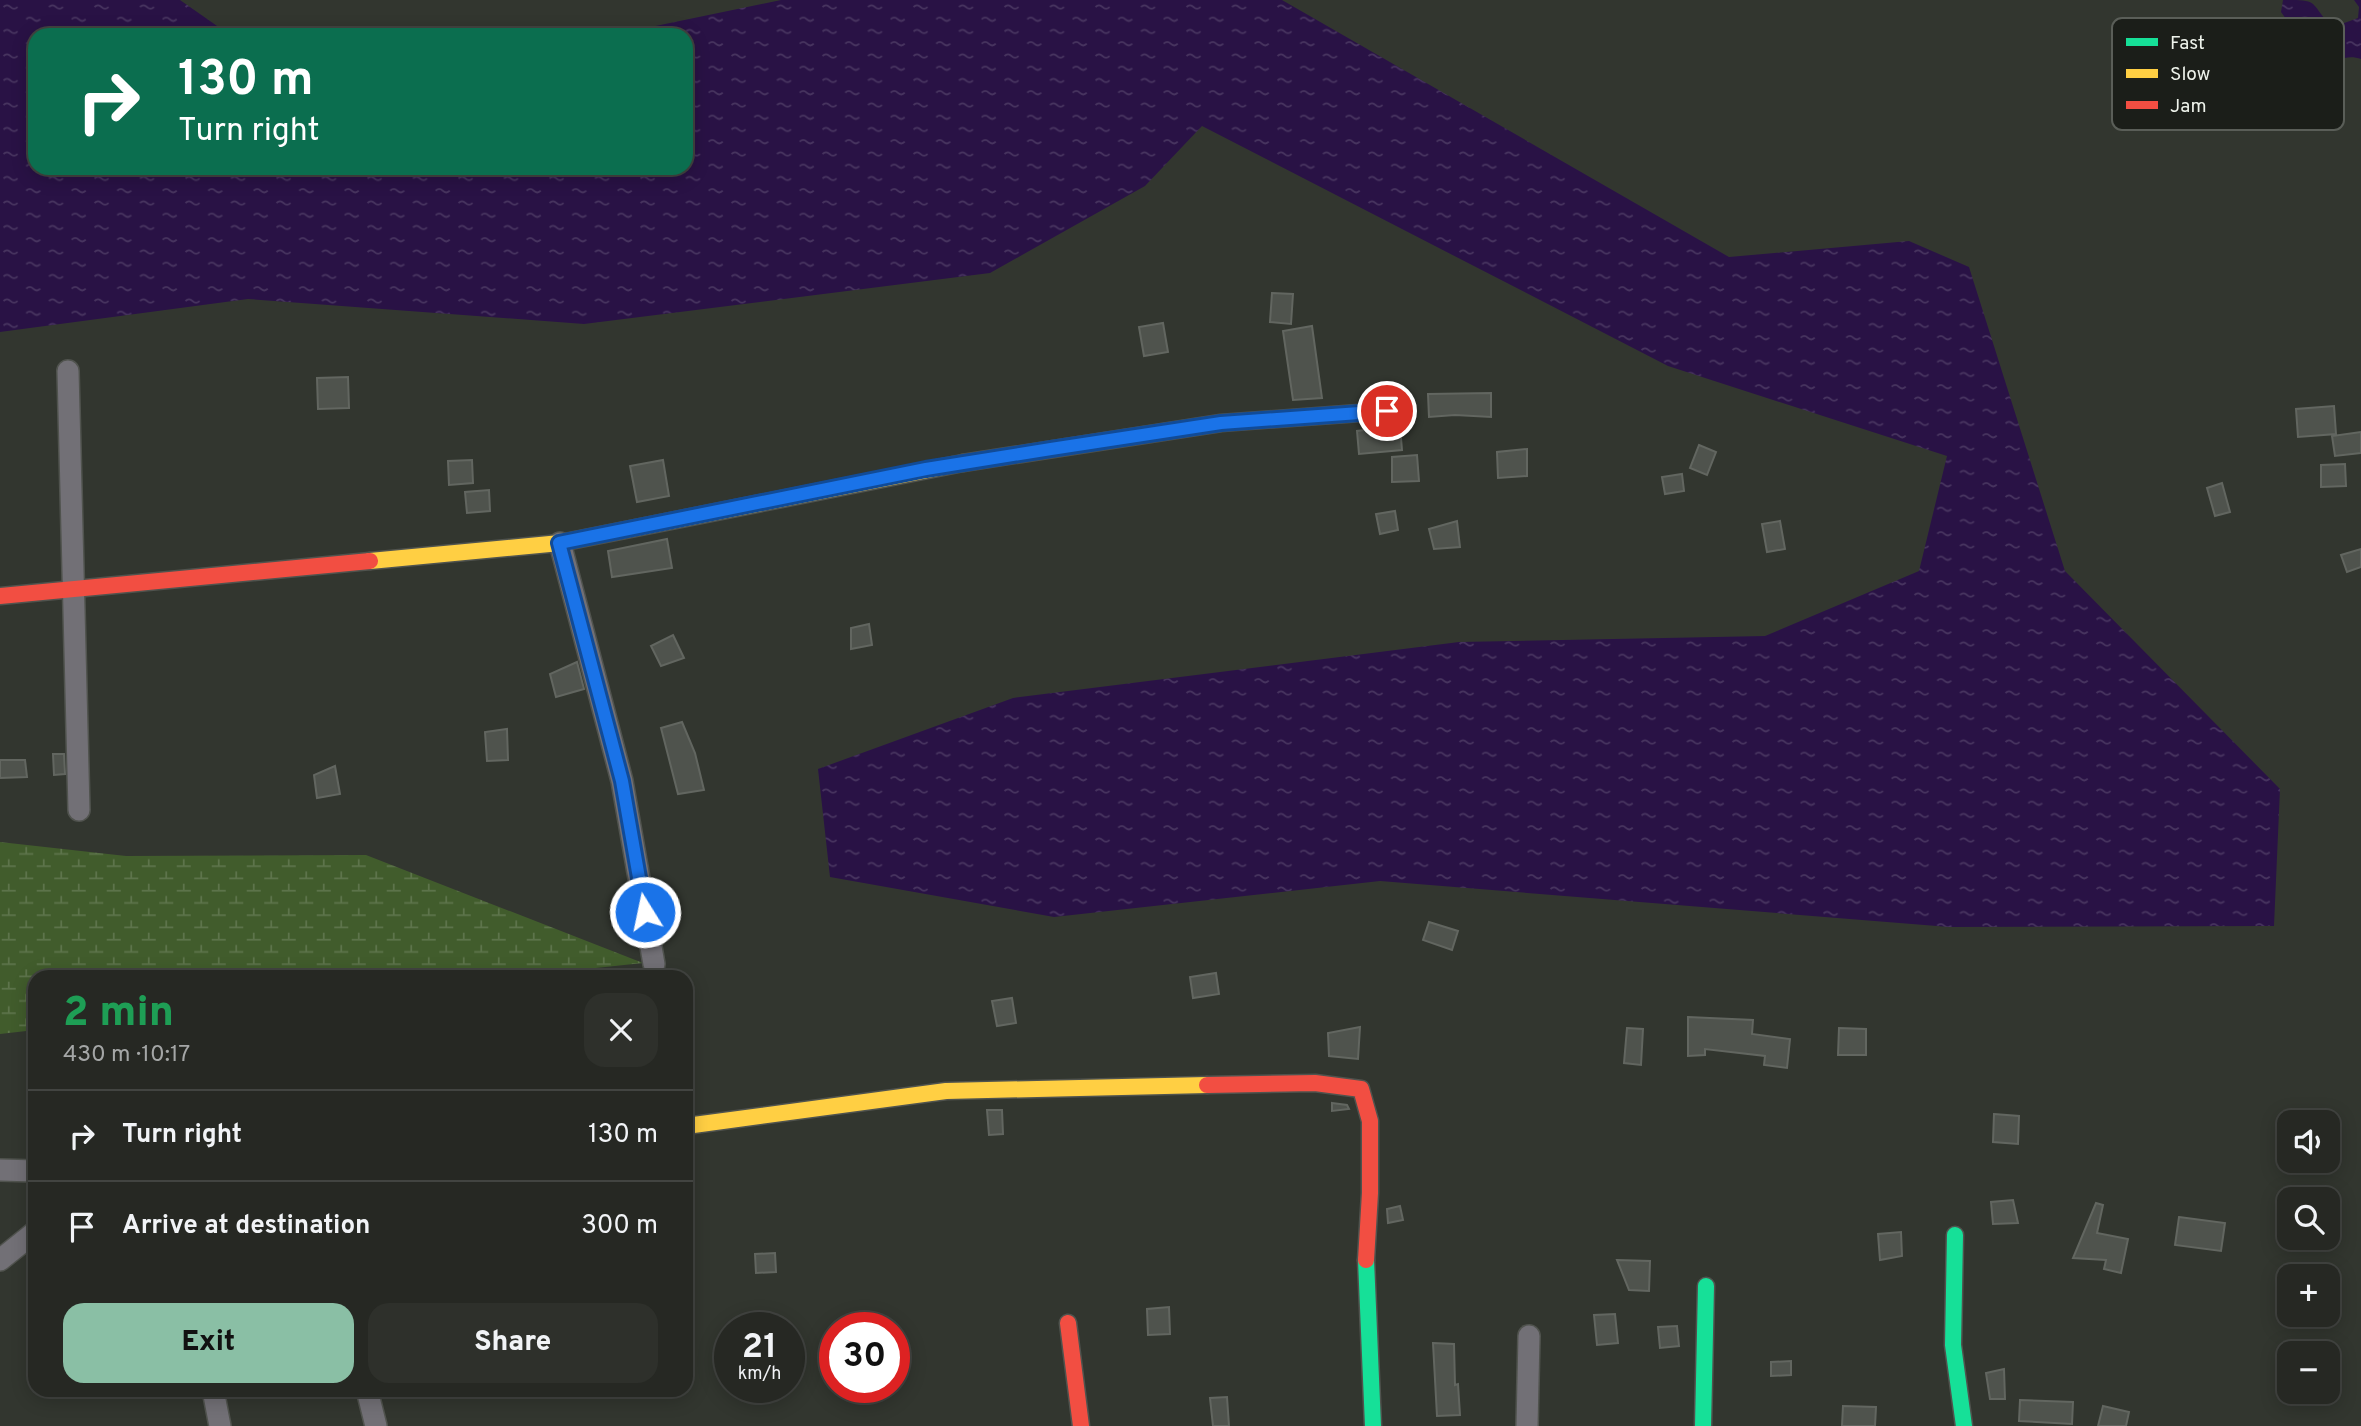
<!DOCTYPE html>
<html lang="en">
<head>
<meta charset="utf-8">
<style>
	body { margin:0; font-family:Overpass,sans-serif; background:#2e302b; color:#f1f3f6; height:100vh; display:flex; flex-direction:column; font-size:26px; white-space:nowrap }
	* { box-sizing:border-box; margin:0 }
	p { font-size:23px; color:#a4a6a6 }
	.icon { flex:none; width:38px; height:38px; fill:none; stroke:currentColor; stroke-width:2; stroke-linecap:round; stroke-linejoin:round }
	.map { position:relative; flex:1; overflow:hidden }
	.side { position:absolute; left:28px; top:970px; width:665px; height:427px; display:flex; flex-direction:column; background:#262823; border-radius:21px; box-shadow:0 4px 18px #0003,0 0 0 2px #424441 }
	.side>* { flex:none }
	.top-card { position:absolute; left:28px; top:28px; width:665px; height:147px; border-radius:21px; box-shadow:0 4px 18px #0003,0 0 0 2px #424441; background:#0b6e4f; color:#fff; overflow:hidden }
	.controls { position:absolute; left:2277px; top:1110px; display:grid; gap:14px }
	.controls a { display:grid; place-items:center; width:63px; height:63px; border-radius:14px; background:#262823; box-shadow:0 4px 18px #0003,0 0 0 2px #424441; font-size:35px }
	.speed { position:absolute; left:714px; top:1312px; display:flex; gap:14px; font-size:35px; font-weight:700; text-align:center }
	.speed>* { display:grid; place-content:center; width:91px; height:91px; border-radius:50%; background:#262823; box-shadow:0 4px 18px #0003,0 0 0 2px #424441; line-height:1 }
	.speed small { font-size:18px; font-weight:400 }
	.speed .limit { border:10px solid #d22; background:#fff; color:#111 }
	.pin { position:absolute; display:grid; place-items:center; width:60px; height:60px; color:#fff; margin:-30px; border:4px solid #fff; border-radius:50%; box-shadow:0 2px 7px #0007 }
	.me { position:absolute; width:77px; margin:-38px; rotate:350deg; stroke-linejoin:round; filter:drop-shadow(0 0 5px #0008) }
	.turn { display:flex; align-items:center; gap:24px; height:147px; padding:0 35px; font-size:32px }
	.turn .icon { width:91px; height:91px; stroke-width:2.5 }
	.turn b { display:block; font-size:49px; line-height:60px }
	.round { display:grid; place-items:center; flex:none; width:74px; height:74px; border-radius:21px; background:#2e302b }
	.overview { display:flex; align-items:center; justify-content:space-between; height:119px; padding:0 35px }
	h1 { font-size:42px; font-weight:800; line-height:52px; color:#1e9e55 }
	.primary-button { display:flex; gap:14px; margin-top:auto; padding:14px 35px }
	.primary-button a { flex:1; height:80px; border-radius:21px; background:#8abfa5; color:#111; font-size:28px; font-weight:800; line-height:80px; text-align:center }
	.primary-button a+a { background:#2e302b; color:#f1f3f6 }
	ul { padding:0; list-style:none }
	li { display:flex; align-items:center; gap:21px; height:91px; padding:0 35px; border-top:2px solid #424441 }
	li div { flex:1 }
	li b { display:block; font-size:26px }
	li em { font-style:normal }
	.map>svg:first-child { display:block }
	.wetland { fill:url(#wetland-marsh) }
	.water { fill:url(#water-ripples) }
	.building { fill:#4f534d; stroke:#626660; stroke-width:2 }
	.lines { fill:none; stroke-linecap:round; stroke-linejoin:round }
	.street-casing { stroke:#50534e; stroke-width:24 }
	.fast-casing { stroke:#50534e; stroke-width:19 }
	.slow-casing { stroke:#50534e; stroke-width:19 }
	.jam-casing { stroke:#50534e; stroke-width:19 }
	.street { stroke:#727076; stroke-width:21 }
	.fast { stroke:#16e098; stroke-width:16 }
	.slow { stroke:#ffcf43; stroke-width:16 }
	.jam { stroke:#f24e42; stroke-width:16 }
	.route-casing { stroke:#114b97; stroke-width:18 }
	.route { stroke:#1a73e8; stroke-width:12 }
	.key { fill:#1b1e19; stroke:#5a5e58; stroke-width:2 }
	.key-label { font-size:19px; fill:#eef3eb }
</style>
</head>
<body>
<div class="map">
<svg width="2361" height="1426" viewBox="0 0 2361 1426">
	<defs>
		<pattern id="wetland-marsh" width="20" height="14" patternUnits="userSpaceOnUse" patternTransform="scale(1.75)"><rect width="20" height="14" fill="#415c2c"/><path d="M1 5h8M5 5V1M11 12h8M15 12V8" fill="none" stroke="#5d744b"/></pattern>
		<pattern id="water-ripples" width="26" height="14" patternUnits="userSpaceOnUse" patternTransform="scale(1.75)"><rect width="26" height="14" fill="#291245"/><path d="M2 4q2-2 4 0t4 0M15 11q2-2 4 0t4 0" fill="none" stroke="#483560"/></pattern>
	</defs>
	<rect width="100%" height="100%" fill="#32362f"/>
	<polygon class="wetland" points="0,842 126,856 366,855 643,963 520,976 35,976 35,1030 0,1034"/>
	<g class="water">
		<polygon points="0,0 180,0 230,35 35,35 35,168 686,168 686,35 612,35 781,0 1282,0 1729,257 1909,241 1969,267 2065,571 2280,789 2274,926 1949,927 1380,881 1054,917 830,877 818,769 1013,698 1459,642 1765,636 1919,571 1947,456 1668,366 1202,126 1145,186 990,273 584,324 248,299 0,332"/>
		<path d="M2283,0c35,0 26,0 46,24l7,2 22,-8 1,-11 -5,-7h7v59c-23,-8 -37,14 -58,20 -15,5 -32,0 -48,5 -17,6 -32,17 -48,24 -12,5 -32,2 -36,-13 -2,-6 4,-29 7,-36l9,-4c16,11 20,26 34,32l9,-12 15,-6 4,-10c24,-7 39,6 45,-29l-13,-18z"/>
	</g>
	<g class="building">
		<polygon points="1272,293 1293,294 1291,324 1270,322"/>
		<polygon points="1163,323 1168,352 1144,356 1139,327"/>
		<polygon points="1312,326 1322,398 1293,400 1283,331"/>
		<polygon points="348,377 349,408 318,409 317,378"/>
		<polygon points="1491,393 1491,417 1455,415 1429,417 1428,394"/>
		<polygon points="2334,406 2336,434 2298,437 2296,409"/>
		<polygon points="1400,426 1402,450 1359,454 1357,431"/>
		<polygon points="2361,432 2361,453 2335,456 2332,436"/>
		<polygon points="1699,445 1716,452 1707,475 1690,468"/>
		<polygon points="1527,449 1527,476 1498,478 1497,452"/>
		<polygon points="1417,455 1419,481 1392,482 1392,457"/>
		<polygon points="472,460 473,483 449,485 448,461"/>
		<polygon points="663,460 669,496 637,502 630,466"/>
		<polygon points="2345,464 2346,486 2321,487 2321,465"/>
		<polygon points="1682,474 1684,491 1665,494 1662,477"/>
		<polygon points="2222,483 2230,512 2215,516 2207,488"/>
		<polygon points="489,490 490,511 467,513 465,492"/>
		<polygon points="1395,511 1398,530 1380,534 1376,514"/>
		<polygon points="1457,521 1460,547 1434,549 1429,529"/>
		<polygon points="1780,521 1785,549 1767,552 1762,524"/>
		<polygon points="667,539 672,568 612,577 608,551"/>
		<polygon points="2361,549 2361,567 2347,572 2341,555"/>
		<polygon points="869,624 872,645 851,649 851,628"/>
		<polygon points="673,635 684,658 661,666 651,646"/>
		<polygon points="577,662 584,689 556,697 550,674"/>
		<polygon points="682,722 695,753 704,790 678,794 661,728"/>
		<polygon points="507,729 508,760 487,761 485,732"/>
		<polygon points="53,754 64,754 65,774 54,775"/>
		<polygon points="0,760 25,760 27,777 0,778"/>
		<polygon points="335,766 340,794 317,798 314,775"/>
		<polygon points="1429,922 1458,931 1452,950 1423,940"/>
		<polygon points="1216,973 1219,994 1193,998 1190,977"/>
		<polygon points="1012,998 1016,1023 997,1026 992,1001"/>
		<polygon points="1688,1017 1753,1020 1752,1034 1790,1039 1787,1068 1764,1065 1765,1056 1705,1049 1705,1055 1688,1056"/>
		<polygon points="1360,1027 1358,1059 1329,1056 1328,1033"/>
		<polygon points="1627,1028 1643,1029 1641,1065 1624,1063"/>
		<polygon points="1839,1028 1866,1029 1866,1055 1838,1055"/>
		<polygon points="1332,1103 1347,1105 1349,1109 1332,1111"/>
		<polygon points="987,1110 1002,1110 1003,1134 989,1135"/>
		<polygon points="1994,1114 2019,1116 2018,1144 1993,1142"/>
		<polygon points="2013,1200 2018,1223 1993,1224 1991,1202"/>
		<polygon points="2096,1203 2103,1205 2097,1233 2128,1239 2121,1273 2104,1269 2106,1260 2073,1258"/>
		<polygon points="1400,1206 1403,1220 1388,1223 1387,1209"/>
		<polygon points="2179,1217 2225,1223 2221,1251 2175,1245"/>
		<polygon points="1901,1232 1902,1256 1880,1260 1878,1234"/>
		<polygon points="775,1253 776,1272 756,1273 755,1254"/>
		<polygon points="1617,1260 1650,1261 1649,1291 1629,1290"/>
		<polygon points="1169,1307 1170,1334 1148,1335 1147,1309"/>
		<polygon points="1615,1314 1618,1343 1597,1345 1594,1315"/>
		<polygon points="1677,1326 1679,1346 1660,1348 1658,1327"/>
		<polygon points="1433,1343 1454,1344 1455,1385 1458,1384 1460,1415 1437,1416"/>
		<polygon points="1791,1361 1791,1375 1771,1376 1771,1362"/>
		<polygon points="2004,1369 2005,1399 1990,1399 1986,1373"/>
		<polygon points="1227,1397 1229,1426 1213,1426 1210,1398"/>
		<polygon points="2020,1400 2073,1402 2072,1424 2019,1421"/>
		<polygon points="1843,1406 1876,1407 1875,1426 1842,1426"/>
		<polygon points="2103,1406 2129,1412 2126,1426 2098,1426"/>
	</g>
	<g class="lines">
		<defs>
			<g id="street">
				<polyline points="68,371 79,810"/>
				<polyline points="560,543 622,781 654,964"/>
				<polyline points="0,1170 35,1171"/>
				<polyline points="0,1260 35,1232"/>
				<polyline points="213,1390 220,1426"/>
				<polyline points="367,1390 376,1426"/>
				<polyline points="1527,1426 1529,1336"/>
			</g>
			<g id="fast">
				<polyline points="1955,1235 1953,1345 1964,1426"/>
				<polyline points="1366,1260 1373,1426"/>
				<polyline points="1703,1426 1706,1286"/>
			</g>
			<g id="slow">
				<polyline points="370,561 560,543 963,463"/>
				<polyline points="686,1126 946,1091 1207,1085"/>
			</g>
			<g id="jam">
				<polyline points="963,463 1221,423 1387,411"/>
				<polyline points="0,596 370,561"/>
				<polyline points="1207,1085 1315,1083 1361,1089 1370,1121 1370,1193 1366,1260"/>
				<polyline points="1068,1323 1081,1426"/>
			</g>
		</defs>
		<use href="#street" class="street-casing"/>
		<use href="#fast" class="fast-casing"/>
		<use href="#slow" class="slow-casing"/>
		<use href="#jam" class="jam-casing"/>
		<use href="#street" class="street"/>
		<use href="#fast" class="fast"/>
		<use href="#slow" class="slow"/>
		<use href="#jam" class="jam"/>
	</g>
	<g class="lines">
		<defs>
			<polyline id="route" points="645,912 622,781 559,543 926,469 1051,449 1221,423 1387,411"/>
		</defs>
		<use href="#route" class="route-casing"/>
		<use href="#route" class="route"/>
	</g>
	<rect x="2112" y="18" width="232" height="112" rx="10" class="key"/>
	<rect x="2126" y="38" width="32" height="8" fill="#16e098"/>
	<rect x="2126" y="69" width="32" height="9" fill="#ffcf43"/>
	<rect x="2126" y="101" width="32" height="8" fill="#f24e42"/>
	<g class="key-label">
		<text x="2170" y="49">Fast</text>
		<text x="2170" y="80">Slow</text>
		<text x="2170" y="112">Jam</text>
	</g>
</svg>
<div class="controls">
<a><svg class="icon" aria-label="sound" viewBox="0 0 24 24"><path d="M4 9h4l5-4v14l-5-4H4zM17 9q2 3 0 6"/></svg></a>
<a><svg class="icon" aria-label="search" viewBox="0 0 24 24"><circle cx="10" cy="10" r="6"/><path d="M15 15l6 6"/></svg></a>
<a>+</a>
<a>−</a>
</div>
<div class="speed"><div>21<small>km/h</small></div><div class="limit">30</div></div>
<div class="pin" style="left:1387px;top:411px;background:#d93025"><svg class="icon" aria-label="arrive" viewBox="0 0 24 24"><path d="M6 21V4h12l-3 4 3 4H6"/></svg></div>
<svg class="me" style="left:645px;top:912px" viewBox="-20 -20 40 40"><circle r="17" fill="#1a73e8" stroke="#fff" stroke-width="3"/><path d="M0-11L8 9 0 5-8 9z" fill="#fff"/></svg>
<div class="top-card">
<div class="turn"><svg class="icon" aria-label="right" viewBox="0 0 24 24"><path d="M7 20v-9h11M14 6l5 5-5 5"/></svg><div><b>130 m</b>Turn right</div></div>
</div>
<section class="side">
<div class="overview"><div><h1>2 min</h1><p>430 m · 10:17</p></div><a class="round"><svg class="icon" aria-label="close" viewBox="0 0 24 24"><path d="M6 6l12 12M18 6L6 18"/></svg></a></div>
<ul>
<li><svg class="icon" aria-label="right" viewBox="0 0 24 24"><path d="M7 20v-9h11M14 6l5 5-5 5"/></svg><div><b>Turn right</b></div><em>130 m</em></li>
<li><svg class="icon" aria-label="arrive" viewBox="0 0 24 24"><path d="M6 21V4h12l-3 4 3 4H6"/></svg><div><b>Arrive at destination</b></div><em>300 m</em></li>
</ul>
<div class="primary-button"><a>Exit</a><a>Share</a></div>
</section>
</div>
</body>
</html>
